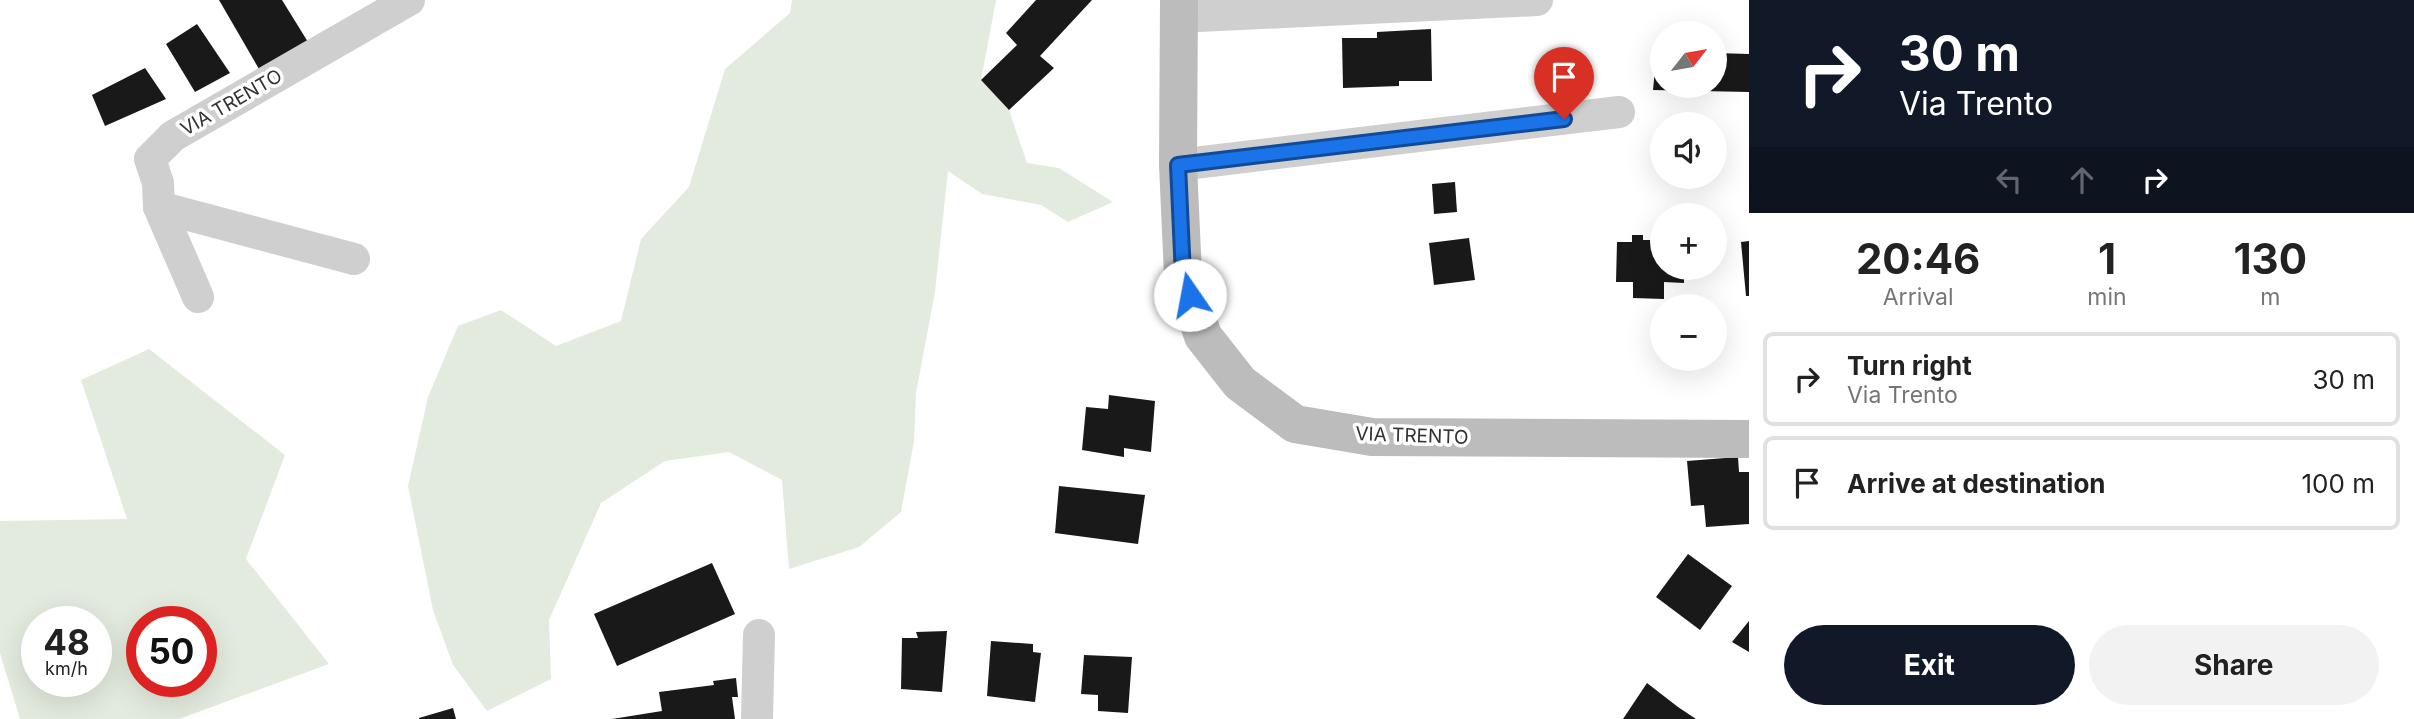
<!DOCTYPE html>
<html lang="en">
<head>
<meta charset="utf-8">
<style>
	body { margin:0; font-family:Inter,sans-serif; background:#f2f2f2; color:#222; height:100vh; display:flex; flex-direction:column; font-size:26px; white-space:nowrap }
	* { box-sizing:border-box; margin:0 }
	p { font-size:23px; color:#767676 }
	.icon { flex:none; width:38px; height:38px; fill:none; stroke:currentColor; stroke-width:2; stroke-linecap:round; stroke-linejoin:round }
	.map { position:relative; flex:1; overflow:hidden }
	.panel { display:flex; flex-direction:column; background:#fff; width:665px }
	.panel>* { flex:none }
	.top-card { background:#111827; color:#fff; overflow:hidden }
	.needle { width:46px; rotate:59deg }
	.controls { position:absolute; left:1650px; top:21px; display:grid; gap:14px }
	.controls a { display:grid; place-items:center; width:77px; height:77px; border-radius:50%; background:#fff; box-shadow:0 7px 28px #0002; font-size:35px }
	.speed { position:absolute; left:21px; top:606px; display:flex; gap:14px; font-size:35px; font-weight:700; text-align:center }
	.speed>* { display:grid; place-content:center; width:91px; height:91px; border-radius:50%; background:#fff; box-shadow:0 7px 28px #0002; line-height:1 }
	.speed small { font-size:18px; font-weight:400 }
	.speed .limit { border:10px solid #d22; background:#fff; color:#111 }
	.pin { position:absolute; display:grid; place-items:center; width:60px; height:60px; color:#fff; margin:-72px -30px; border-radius:50% 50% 50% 0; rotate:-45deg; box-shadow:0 0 7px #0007 }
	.pin .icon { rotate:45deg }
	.me { position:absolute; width:77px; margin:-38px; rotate:348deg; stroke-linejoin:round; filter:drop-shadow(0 0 5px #0008) }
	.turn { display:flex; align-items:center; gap:24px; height:147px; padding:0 35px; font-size:32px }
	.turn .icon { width:91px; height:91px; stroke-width:2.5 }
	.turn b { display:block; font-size:49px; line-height:60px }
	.lanes { display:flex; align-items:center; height:66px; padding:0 35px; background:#0003; justify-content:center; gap:35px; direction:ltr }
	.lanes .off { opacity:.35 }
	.eta { display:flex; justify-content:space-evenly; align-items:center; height:119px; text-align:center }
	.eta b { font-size:42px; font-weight:700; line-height:49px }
	.button { display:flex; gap:14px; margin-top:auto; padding:14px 35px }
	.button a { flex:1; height:80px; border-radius:42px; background:#111827; color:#fff; font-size:28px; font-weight:700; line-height:80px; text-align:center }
	.button a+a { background:#f2f2f2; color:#222 }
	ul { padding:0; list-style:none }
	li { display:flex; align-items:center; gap:21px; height:94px; margin:0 14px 10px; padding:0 21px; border:4px solid #e0e0e0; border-radius:10px }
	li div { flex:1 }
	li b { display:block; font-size:26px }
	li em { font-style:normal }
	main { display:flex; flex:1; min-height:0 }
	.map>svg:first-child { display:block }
	.green { fill:#e3ebde; fill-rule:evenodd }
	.building { fill:#191919 }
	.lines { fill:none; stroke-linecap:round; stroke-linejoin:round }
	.street { stroke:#cfcfcf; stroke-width:32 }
	.secondary { stroke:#bcbcbc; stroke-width:38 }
	.route-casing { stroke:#114b97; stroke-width:18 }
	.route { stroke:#1a73e8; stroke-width:12 }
	.labels { text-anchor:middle; stroke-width:7; stroke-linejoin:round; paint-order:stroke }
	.street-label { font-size:19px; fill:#323232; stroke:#fff }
</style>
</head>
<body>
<main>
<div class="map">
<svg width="1749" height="719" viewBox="0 0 1749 719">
	<rect width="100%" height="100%" fill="#fff"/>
	<g class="green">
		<polygon points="792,0 996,0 981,80 1009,110 1027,163 1059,168 1113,202 1068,222 1041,205 982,194 948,171 935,292 916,393 914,441 901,512 859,547 789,569 782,480 729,452 665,461 601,503 549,620 551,679 487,711 453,665 433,610 408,486 428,397 458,326 501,310 556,346 621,321 641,239 689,187 725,69 790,13"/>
		<path d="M149,349l136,106 -39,104 83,105 -150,55h-159l-20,-66v-132l127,-2 -46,-139zM37,621h59v60h-59zM142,621h59v60h-59z"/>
	</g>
	<g class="building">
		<polygon points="219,0 282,0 308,42 259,69"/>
		<polygon points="1036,0 1092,0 1040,56 1054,68 1009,110 981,80 1017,45 1006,33"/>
		<polygon points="197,24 230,73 195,92 166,44"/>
		<polygon points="1431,29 1432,81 1399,81 1399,86 1343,88 1342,38 1377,38 1377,32"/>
		<polygon points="1657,49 1662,49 1662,86 1715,86 1715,53 1749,54 1749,92 1653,90"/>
		<polygon points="145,68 166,99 105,126 92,95"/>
		<polygon points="1455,182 1457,212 1434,214 1432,184"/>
		<polygon points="1632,235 1643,235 1643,240 1652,240 1652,235 1662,236 1662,268 1684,268 1684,283 1664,282 1664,299 1633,298 1633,282 1616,282 1617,242 1632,242"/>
		<polygon points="1469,238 1475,280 1434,285 1429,243"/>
		<polygon points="1749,241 1749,296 1746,296 1741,242"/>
		<polygon points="1109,395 1155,401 1151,452 1124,448 1124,457 1082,450 1086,407 1108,409"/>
		<polygon points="1738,457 1739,472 1749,472 1749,524 1706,527 1704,505 1691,506 1687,461"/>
		<polygon points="1059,486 1145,495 1138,544 1055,533"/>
		<polygon points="1688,554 1732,586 1700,630 1656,597"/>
		<polygon points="712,563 735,614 617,666 594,614"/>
		<polygon points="1749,621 1749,652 1732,642"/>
		<polygon points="947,631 942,692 901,689 902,638 918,638 916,632"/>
		<polygon points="991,641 1033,644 1033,652 1041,653 1035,702 987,696"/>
		<polygon points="1084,655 1132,657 1128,713 1098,711 1098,695 1081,694"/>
		<polygon points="736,678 738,697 732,697 735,719 612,719 662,711 659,692 714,685 713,681"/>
		<polygon points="1647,683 1678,707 1696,719 1623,719"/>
		<polygon points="453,708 456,719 419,719 419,718"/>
	</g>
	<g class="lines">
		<g class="street">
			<polyline points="1178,17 1537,0"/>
			<polyline points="1178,165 1619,112"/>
			<polyline points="159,207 354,259"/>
			<polyline points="198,297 159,207 158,183 150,159 173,136 409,0"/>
			<polyline points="757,719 759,635"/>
		</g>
		<polyline class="secondary" points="1179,0 1178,165 1183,275 1203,336 1240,383 1295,424 1372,437 1749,439"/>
	</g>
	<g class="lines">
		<defs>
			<polyline id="route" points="1190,295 1183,275 1178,165 1564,119"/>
		</defs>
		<use href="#route" class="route-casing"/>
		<use href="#route" class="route"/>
	</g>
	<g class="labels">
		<g class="street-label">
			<text transform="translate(231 102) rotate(-30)" y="7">VIA TRENTO</text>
			<text transform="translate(1412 435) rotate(2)" y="7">VIA TRENTO</text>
		</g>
	</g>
</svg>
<div class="controls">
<a><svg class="needle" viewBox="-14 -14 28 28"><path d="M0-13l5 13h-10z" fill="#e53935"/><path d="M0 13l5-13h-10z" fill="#767676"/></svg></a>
<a><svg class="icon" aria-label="sound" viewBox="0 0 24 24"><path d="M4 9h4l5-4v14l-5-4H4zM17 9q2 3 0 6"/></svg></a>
<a>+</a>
<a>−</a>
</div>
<div class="speed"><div>48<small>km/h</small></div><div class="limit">50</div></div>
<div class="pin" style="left:1564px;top:119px;background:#d93025"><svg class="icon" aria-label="arrive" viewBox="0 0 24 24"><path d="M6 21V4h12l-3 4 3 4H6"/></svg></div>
<svg class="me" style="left:1190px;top:295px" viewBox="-20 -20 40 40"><circle r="19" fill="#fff"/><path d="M0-13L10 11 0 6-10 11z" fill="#1a73e8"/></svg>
</div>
<section class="panel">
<div class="top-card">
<div class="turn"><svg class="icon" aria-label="right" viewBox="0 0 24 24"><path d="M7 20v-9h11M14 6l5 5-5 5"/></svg><div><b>30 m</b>Via Trento</div></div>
<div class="lanes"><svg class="icon off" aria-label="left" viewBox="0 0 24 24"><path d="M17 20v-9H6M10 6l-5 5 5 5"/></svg><svg class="icon off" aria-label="ahead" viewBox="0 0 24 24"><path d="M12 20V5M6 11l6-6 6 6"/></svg><svg class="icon" aria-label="right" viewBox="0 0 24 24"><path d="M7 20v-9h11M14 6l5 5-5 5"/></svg></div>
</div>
<div class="eta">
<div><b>20:46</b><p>Arrival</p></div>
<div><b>1</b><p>min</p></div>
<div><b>130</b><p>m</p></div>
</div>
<ul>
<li><svg class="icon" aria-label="right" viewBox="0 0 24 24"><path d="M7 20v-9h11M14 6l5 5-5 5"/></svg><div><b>Turn right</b><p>Via Trento</p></div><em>30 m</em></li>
<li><svg class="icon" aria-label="arrive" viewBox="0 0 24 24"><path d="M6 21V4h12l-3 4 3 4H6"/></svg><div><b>Arrive at destination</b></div><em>100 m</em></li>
</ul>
<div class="button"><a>Exit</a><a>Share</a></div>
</section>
</main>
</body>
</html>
